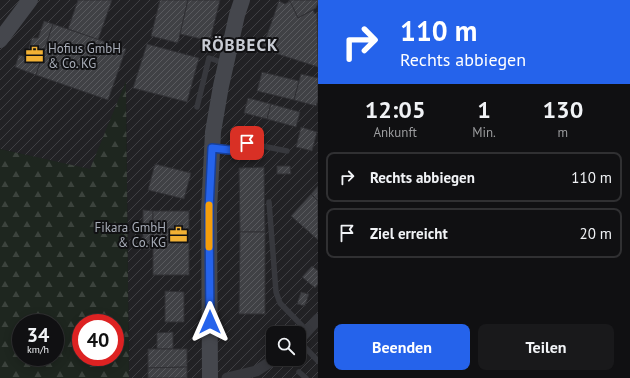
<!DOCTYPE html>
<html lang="de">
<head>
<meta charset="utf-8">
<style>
	body { margin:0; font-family:"PT Sans",sans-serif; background:#19191b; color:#f1f3f6; height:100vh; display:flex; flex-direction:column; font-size:15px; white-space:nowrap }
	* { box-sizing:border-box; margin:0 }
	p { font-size:13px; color:#9c9d9f }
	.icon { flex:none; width:22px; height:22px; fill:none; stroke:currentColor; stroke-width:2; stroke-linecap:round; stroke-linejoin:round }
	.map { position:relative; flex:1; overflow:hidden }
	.panel { display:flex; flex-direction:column; background:#101012; width:312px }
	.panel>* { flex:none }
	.top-card { background:#2563eb; color:#fff; overflow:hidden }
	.fabs { position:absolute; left:266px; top:326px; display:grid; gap:8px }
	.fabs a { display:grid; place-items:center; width:40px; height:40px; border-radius:8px; background:#101012; box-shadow:0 2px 10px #0003,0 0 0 1px #303032; font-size:20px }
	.speed { position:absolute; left:12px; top:314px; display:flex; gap:8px; font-size:20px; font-weight:700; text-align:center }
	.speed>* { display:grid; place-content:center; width:52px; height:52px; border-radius:50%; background:#101012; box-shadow:0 2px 10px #0003,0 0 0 1px #303032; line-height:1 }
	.speed small { font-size:10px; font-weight:400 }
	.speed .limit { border:6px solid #d22; background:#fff; color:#111 }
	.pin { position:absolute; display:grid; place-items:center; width:34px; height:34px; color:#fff; margin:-17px; border-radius:8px; box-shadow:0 2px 6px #0006 }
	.me { position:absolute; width:44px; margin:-22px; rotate:0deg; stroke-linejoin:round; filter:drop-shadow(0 0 3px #0008) }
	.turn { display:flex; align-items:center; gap:14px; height:84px; padding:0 16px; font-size:18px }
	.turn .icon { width:52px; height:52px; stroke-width:2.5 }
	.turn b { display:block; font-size:28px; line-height:34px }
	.eta { display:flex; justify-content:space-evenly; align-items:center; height:68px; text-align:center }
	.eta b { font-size:24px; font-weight:700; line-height:28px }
	.button { display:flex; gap:8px; margin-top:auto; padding:8px 16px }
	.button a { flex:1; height:46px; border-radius:8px; background:#2563eb; color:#fff; font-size:16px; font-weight:700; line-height:46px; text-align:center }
	.button a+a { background:#19191b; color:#f1f3f6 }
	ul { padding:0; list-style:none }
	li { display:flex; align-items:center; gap:12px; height:50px; margin:0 8px 6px; padding:0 8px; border:2px solid #303032; border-radius:8px }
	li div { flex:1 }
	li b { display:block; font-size:15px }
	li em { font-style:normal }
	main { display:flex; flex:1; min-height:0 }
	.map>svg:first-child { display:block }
	.industrial { fill:url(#industrial-furrows); fill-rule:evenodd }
	.forest { fill:url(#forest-firs); fill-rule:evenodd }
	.building { fill:url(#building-hatch); stroke:#303034 }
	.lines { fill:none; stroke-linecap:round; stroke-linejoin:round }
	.lane { stroke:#37383d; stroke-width:5.5 }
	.street { stroke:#37383d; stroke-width:11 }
	.secondary { stroke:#45474d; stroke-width:16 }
	.route-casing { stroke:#184099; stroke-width:10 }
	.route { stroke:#2563eb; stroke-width:7 }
	.slow { stroke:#f59e0b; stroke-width:7 }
	.labels { text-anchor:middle; stroke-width:4; stroke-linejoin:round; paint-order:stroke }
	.poi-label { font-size:13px; fill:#a8adb8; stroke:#111113; text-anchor:start }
	.district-label { font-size:17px; font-weight:bold; letter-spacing:1px; fill:#c9ccd4; stroke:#111113 }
</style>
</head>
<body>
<main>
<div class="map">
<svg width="318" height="378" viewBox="0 0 318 378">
	<defs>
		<pattern id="industrial-furrows" width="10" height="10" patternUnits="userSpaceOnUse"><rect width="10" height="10" fill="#222225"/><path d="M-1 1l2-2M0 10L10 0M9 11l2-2" fill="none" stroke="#3f3f43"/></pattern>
		<pattern id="forest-firs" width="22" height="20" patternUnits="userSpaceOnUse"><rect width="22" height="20" fill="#1e261f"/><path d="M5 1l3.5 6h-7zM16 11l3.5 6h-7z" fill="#3c433d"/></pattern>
		<pattern id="building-hatch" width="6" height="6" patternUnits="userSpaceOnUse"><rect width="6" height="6" fill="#404145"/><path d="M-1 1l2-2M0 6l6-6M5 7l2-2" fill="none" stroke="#595a5e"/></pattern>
	</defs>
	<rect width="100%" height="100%" fill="#161618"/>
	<path class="industrial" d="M0,0h318v378h-189l-3,-296 -36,88 -90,-21zM273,333h26v26h-26z"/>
	<path class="forest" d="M126,81l3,297h-129v-229l90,20zM21,323h34v34h-34zM81,323h34v34h-34z"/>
	<g class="building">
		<polygon points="78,0 112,0 98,40 68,29"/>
		<polygon points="160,0 188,0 178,43 151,36"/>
		<polygon points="188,0 220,0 210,41 180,34"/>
		<polygon points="289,0 318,0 318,3 316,8 298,18"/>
		<polygon points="279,1 285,4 290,1 298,18 313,10 315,14 317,12 318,67 262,49"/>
		<polygon points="44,21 53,24 36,75 15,67 19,55 26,57 32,38 38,38"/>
		<polygon points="53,24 126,49 108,100 36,75"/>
		<polygon points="147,44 199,58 187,102 133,88"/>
		<polygon points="262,72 299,81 294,100 257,91"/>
		<polygon points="301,74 318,78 318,100 316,106 294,100"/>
		<polygon points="248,98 271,104 267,119 244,113"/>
		<polygon points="271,104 300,112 296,127 267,119"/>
		<polygon points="301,127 317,132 312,151 296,147"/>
		<polygon points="155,164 191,173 184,199 148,190"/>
		<polygon points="277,166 290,166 291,174 277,174"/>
		<polygon points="264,167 265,232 240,232 239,168"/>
		<polygon points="318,186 318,201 311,194"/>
		<polygon points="311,194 318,201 318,240 291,216"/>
		<polygon points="143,210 153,211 153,249 143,249"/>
		<rect x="153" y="211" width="36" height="30"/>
		<polygon points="240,232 265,232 265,314 239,314"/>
		<rect x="153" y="241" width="36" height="34"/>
		<polygon points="312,266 318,271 318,284 315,288 302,277"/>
		<polygon points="165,291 184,292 184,322 165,322"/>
		<polygon points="301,292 309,294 305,306 297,304"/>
		<polygon points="173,332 173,349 157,349 157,333"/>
		<polygon points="148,349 187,349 187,367 148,368"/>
		<polygon points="187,367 187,378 148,378 148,368"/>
	</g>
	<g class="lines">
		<g class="lane">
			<polyline points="197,107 209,58 224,63"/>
			<polyline points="214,148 230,150 247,143 287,151"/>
			<polyline points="269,202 276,292 280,303 307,331"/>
			<polyline points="299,341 318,361"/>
			<polyline points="299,372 306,378"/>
		</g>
		<g class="street">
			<polyline points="299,340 318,319"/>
			<polyline points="227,378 256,371 275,359"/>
		</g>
		<g class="secondary">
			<polyline points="0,40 30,0"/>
			<polyline points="210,378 209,211 213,132 221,86 237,15 242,0"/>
		</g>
	</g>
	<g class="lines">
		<defs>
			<polyline id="route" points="210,322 209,210 212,148 230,150 247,143"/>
		</defs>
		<use href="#route" class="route-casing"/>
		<use href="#route" class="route"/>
		<polyline class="slow" points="209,247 209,205"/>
	</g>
	<defs>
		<symbol id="office-bare" viewBox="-9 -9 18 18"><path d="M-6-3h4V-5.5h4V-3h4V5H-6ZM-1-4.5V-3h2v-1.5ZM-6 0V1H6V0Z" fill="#f2b134" stroke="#111113" stroke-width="2.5" paint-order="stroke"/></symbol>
	</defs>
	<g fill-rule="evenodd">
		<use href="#office-bare" x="22" y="42" width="25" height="25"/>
		<use href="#office-bare" x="166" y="222" width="25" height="25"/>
	</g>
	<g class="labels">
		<g class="poi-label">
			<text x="48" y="53">Hofius GmbH<tspan x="48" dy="15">&amp; Co. KG</tspan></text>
			<text x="166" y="232" text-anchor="end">Fikara GmbH<tspan x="166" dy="15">&amp; Co. KG</tspan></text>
		</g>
		<g class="district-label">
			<text x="240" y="51">RÖBBECK</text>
		</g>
	</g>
</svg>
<div class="fabs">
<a><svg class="icon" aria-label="search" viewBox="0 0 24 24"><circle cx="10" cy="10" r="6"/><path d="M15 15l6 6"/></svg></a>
</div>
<div class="speed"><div>34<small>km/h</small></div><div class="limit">40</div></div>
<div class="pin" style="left:247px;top:143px;background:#d93025"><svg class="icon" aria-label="arrive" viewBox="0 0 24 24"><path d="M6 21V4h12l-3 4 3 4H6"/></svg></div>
<svg class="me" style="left:210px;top:322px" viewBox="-20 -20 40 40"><path d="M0-17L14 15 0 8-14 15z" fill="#2563eb" stroke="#fff" stroke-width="4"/></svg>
</div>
<section class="panel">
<div class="top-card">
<div class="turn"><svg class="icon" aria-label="right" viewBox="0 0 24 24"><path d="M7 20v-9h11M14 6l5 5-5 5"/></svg><div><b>110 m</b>Rechts abbiegen</div></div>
</div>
<div class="eta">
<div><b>12:05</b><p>Ankunft</p></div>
<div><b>1</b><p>Min.</p></div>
<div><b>130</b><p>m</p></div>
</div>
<ul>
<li><svg class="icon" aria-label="right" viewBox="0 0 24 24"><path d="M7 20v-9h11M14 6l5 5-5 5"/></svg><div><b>Rechts abbiegen</b></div><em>110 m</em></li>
<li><svg class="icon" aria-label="arrive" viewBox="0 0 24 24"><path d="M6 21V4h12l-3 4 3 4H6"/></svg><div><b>Ziel erreicht</b></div><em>20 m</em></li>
</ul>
<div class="button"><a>Beenden</a><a>Teilen</a></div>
</section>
</main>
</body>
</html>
